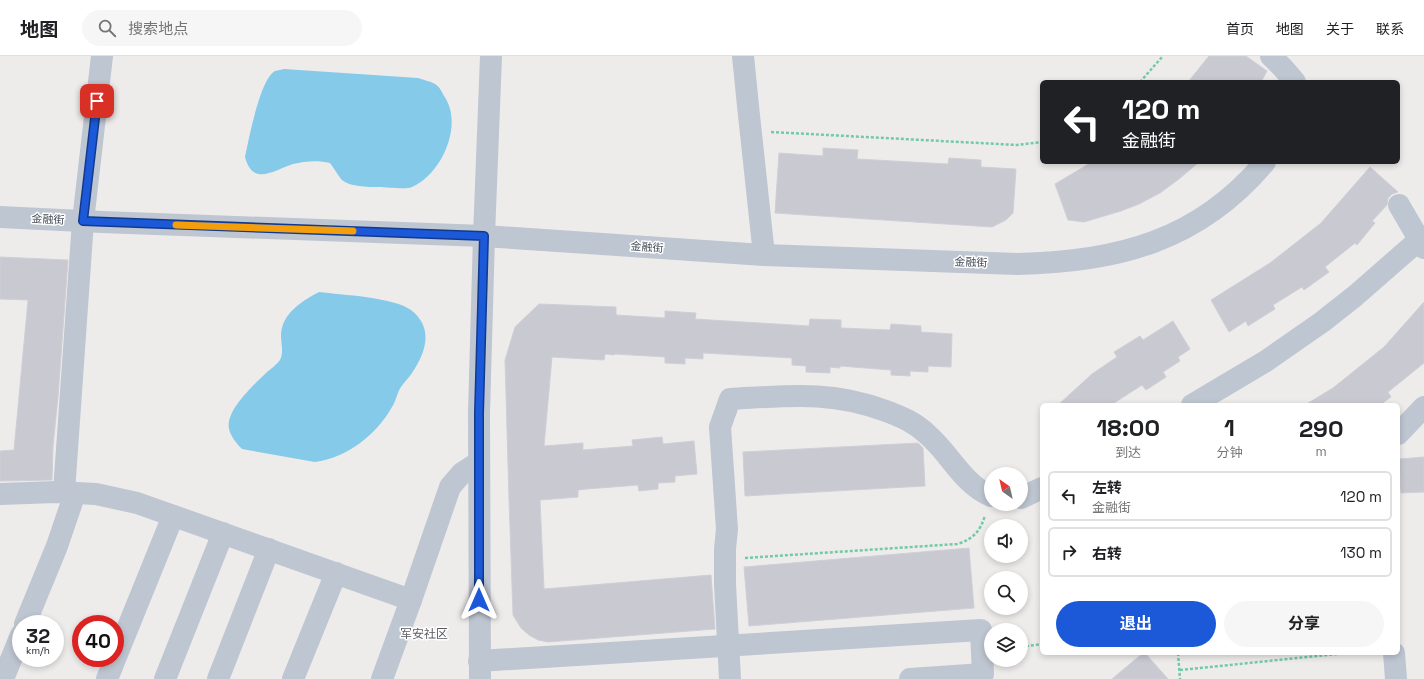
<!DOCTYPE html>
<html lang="zh">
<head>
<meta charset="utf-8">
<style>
	body { margin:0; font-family:"Space Grotesk","Noto Sans SC",sans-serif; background:#f6f6f6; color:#202124; height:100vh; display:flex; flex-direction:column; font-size:15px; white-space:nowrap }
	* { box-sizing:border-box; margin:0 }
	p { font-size:13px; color:#757577 }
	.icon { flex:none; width:22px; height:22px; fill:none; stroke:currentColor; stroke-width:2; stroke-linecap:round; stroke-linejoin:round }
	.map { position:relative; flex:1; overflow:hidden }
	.side { position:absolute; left:1040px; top:347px; width:360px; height:252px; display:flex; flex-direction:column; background:#fff; border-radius:6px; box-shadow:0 2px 6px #0003 }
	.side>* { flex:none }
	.hud { position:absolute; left:1040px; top:24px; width:360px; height:84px; border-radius:6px; box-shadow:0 2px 6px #0003; background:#202124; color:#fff; overflow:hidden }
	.needle { width:26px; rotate:326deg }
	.tools { position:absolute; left:984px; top:411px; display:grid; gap:8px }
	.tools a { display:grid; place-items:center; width:44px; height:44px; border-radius:50%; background:#fff; box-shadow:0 2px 6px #0003; font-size:20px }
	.speed { position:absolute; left:12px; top:559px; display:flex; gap:8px; font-size:20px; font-weight:700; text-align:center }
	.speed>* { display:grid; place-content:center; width:52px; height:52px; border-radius:50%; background:#fff; box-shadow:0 2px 6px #0003; line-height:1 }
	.speed small { font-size:10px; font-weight:400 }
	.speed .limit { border:6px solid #d22; background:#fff; color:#111 }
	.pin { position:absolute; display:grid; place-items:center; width:34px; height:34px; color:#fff; margin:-17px; border-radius:8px; box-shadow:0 2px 6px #0006 }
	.me { position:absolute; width:44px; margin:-22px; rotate:0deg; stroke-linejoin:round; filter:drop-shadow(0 0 3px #0008) }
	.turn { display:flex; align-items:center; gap:14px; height:84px; padding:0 16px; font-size:18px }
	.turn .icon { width:52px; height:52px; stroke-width:2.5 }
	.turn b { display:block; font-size:28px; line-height:34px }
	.eta { display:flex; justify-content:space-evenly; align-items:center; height:68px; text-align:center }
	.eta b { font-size:24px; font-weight:700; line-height:28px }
	.button { display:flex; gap:8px; margin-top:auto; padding:8px 16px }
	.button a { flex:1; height:46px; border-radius:24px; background:#1b59d8; color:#fff; font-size:16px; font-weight:700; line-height:46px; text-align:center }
	.button a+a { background:#f6f6f6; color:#202124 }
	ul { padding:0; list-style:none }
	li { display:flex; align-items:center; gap:12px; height:50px; margin:0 8px 6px; padding:0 8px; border:2px solid #e0e0e0; border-radius:6px }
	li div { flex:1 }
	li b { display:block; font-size:15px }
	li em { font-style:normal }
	header { display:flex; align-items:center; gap:24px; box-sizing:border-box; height:56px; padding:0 20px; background:#fff; border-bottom:1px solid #e0e0e0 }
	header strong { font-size:19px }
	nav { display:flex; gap:22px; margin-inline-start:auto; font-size:14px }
	.search { width:280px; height:36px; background:#f6f6f6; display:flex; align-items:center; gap:10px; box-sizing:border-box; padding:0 14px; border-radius:22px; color:#757577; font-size:15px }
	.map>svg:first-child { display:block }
	.water { fill:#86cae9 }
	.building { fill:#c8c9d1; stroke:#cfd0d7 }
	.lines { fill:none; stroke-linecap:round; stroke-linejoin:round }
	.path { stroke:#71caa8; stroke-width:2.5; stroke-dasharray:3 2; stroke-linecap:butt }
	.minor { stroke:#bec6d1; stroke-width:22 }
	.route-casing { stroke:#123a8c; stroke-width:10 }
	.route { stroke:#1b59d8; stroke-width:7 }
	.slow { stroke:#f59e0b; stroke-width:7 }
	.labels { text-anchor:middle; stroke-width:3; stroke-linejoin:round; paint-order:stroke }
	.street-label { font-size:11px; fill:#444c58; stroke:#fff }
	.neighbourhood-label { font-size:12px; fill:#585b60; stroke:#fff }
</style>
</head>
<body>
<header>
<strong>地图</strong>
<div class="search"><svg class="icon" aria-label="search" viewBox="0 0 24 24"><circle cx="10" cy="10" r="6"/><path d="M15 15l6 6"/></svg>搜索地点</div>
<nav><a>首页</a><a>地图</a><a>关于</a><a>联系</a></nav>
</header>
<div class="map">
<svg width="1424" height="623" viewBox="0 0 1424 623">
	<rect width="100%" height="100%" fill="#eeebeb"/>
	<g class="water">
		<path d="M284,13l134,9c5,2 12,3 17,6 4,2 7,8 9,12 20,28 -2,78 -32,91 -7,3 -25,0 -33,0 -11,0 -30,0 -38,-8 -4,-5 -7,-11 -11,-16 -12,-3 -25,-2 -37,1 -19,6 -40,23 -48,-7 4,-18 15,-78 30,-86 3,-1 7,-1 9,-2z"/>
		<path d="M319,236c23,3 74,5 92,18 23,18 15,42 1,63 -3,5 -8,9 -11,14 -4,6 -5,14 -9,20 -15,27 -45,51 -77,55l-73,-13c-5,-5 -11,-12 -13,-20 -4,-19 26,-45 38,-57 4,-3 10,-8 13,-12 4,-8 1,-17 1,-24 0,-22 21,-35 38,-44z"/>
	</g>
	<g class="building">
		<polygon points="1209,0 1246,0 1267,15 1261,26 1188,26"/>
		<polygon points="823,92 858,94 857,103 948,108 949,102 981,104 981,111 1016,113 1013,157 1006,164 992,171 775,157 779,97 823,100"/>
		<polygon points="1092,106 1199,106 1179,123 1160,137 1139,148 1121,155 1084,166 1068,164 1055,128"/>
		<polygon points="1370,111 1398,136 1392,138 1388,142 1387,149 1372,165 1375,167 1357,189 1355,187 1325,211 1329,216 1304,234 1302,231 1273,249 1275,253 1248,270 1246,265 1229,276 1211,244 1270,207 1321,167"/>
		<polygon points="0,201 68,204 58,341 53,390 52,424 0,425 0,395 14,394 28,244 0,243"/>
		<polygon points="1424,246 1424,307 1388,336 1391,341 1380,349 1305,349 1333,332 1384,291"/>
		<polygon points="539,248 616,251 616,259 665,262 665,255 696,257 695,263 809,270 810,263 841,264 841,272 890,274 891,268 921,270 921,276 952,278 951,311 928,310 928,316 910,315 910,320 891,319 891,314 840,310 840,312 830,311 830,317 806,316 806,310 792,309 792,302 703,297 703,303 685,302 685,308 665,307 665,301 615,298 614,299 605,298 604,304 552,301 544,390 583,387 583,394 633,390 632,384 662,381 663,388 694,385 697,418 675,420 675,426 658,427 658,433 639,435 638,429 587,433 578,434 578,441 540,444 544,533 711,519 715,573 548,586 538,584 529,579 521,572 513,559 509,443 505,304 515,271"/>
		<polygon points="1173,265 1190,293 1178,301 1180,305 1163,316 1166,321 1146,334 1142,329 1111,349 1058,349 1092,318 1117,301 1114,296 1140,280 1143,284"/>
		<polygon points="918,387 923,392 925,430 745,440 743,396"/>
		<polygon points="1424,401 1424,436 1401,437 1399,403"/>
		<polygon points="969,492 974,552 749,570 744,511"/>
		<polygon points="1143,597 1145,597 1168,623 1112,623"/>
	</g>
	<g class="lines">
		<g class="path">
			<polyline points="1140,26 1163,0"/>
			<polyline points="771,76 1017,89 1042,86"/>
			<path d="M745,502l212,-14c15,-4 24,-13 28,-29"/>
			<polyline points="1021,591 1042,588"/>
			<polyline points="1178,597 1180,623"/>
			<polyline points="1180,614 1347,597"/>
		</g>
		<g class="minor">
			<polyline points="743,0 748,50 764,199"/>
			<polyline points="1271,0 1283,12 1295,26"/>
			<polyline points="1399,149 1424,192"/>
			<path d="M0,161l102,5 382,14 280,19 253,9c100,-2 182,-23 248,-102"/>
			<polyline points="1192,349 1266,305 1322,266 1355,240 1419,184"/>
			<polyline points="1398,378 1424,351"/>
			<polyline points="64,436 83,165 102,0"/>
			<polyline points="0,438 56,436 96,438 137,447 411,544"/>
			<polyline points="1021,442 1042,432"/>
			<polyline points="25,568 57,490 75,437"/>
			<polyline points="1394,597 1396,623"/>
			<polyline points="479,605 981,574 983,618 910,623"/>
			<polyline points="3,623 21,579"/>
			<polyline points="107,623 173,460"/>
			<polyline points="165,623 223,477"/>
			<polyline points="218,623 269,493"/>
			<polyline points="293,623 336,517"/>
			<polyline points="382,623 411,544 450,431 462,417 479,406"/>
			<polyline points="480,623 479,357 484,180 491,0"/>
			<path d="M730,623l-5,-95v-35l2,-20 -7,-102 10,-28c57,-3 101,-9 156,12 16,6 30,12 42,24 23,20 34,48 63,61"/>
		</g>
	</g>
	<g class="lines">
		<defs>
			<polyline id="route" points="97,45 83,165 484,180 479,357 479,544"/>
		</defs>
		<use href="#route" class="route-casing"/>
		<use href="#route" class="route"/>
		<polyline class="slow" points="176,169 353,175"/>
	</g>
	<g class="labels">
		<g class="street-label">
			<text transform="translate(48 163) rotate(3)" y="4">金融街</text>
			<text transform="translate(647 191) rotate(4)" y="4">金融街</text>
			<text transform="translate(971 206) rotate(2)" y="4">金融街</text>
		</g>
		<g class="neighbourhood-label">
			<text x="424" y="582">军安社区</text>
		</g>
	</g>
</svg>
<div class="tools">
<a><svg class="needle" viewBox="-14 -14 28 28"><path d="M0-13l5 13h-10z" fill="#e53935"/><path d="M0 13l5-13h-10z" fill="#757577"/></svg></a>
<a><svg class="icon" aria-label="sound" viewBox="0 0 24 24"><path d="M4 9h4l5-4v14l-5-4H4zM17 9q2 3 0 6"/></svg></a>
<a><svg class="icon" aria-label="search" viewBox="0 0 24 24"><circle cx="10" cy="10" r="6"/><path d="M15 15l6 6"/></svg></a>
<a><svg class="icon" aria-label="layers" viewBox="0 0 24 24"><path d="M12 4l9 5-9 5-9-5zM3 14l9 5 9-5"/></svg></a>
</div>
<div class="speed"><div>32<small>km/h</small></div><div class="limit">40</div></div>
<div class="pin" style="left:97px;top:45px;background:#d93025"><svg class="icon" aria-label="arrive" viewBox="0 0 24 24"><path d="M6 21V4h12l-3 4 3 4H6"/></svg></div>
<svg class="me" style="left:479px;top:544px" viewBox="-20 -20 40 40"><path d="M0-17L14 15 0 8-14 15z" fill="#1b59d8" stroke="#fff" stroke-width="4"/></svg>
<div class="hud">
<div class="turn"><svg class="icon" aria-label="left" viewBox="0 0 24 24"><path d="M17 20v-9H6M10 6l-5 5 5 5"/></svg><div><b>120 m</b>金融街</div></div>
</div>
<section class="side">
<div class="eta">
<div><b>18:00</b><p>到达</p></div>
<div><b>1</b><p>分钟</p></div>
<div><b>290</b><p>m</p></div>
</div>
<ul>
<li><svg class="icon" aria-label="left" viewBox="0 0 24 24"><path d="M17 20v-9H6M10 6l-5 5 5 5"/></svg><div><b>左转</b><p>金融街</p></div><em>120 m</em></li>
<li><svg class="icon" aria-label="right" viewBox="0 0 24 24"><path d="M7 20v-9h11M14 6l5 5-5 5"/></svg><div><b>右转</b></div><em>130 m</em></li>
</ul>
<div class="button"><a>退出</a><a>分享</a></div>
</section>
</div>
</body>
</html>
